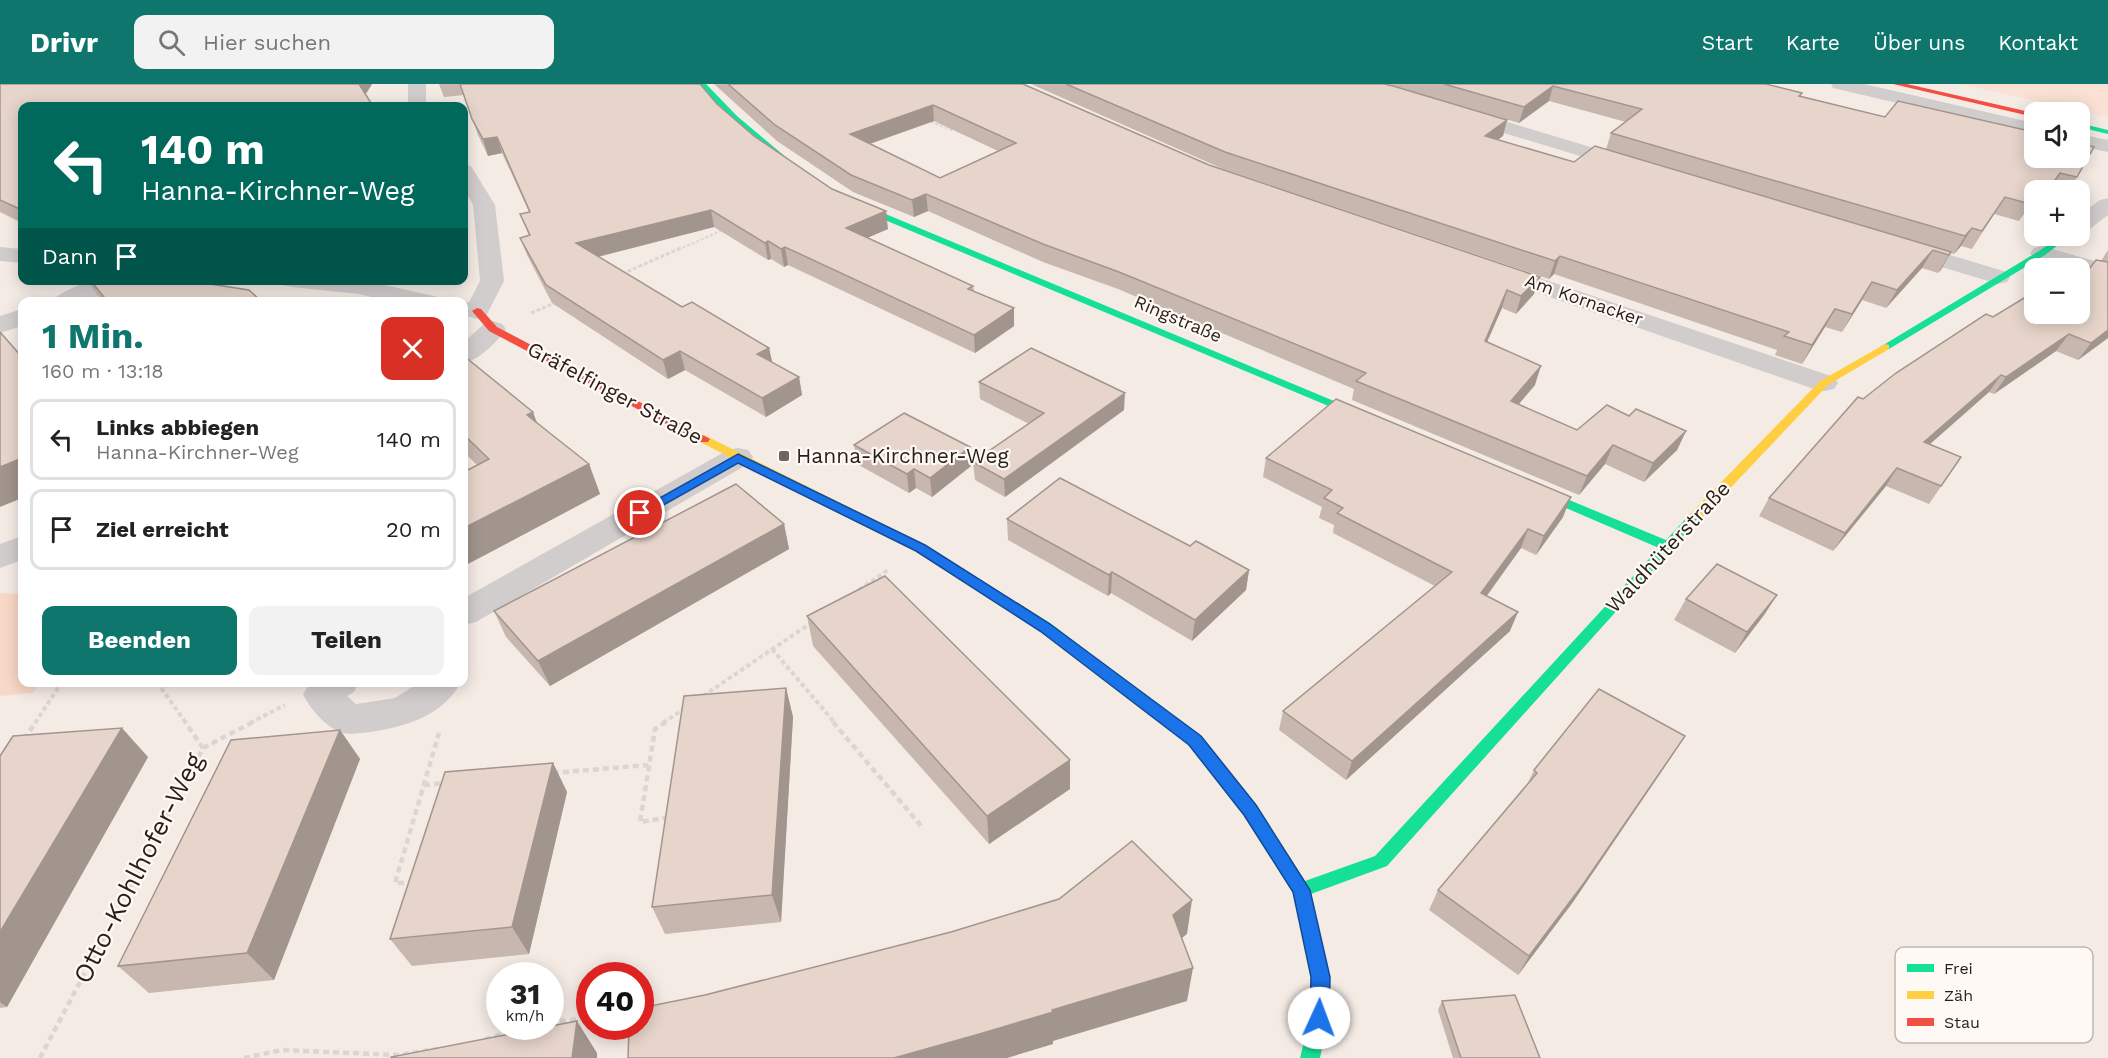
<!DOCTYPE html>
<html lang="de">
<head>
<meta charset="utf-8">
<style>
	body { margin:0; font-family:"Work Sans",sans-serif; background:#f2f2f2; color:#222; height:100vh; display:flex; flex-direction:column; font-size:22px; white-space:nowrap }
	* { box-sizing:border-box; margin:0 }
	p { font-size:20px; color:#767676 }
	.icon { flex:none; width:33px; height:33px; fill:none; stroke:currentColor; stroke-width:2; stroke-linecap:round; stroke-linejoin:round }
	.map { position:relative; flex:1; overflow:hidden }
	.drawer { position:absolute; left:18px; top:213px; width:450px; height:390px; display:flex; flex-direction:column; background:#fff; border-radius:12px; box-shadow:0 3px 15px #0003 }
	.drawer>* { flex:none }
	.banner { position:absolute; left:18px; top:18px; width:450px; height:183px; border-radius:12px; box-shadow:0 3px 15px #0003; background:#00695c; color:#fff; overflow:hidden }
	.fabs { position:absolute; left:2024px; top:18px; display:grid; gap:12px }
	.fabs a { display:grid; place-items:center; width:66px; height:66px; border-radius:12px; background:#fff; box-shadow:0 3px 15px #0003; font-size:30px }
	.speed { position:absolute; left:486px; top:878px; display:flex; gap:12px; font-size:30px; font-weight:700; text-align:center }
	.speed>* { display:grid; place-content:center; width:78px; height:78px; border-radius:50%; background:#fff; box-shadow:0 3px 15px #0003; line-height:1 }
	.speed small { font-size:15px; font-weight:400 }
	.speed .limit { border:9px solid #d22; background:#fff; color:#111 }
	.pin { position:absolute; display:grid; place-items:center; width:51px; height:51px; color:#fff; margin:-26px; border:3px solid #fff; border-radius:50%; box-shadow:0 2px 6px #0007 }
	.me { position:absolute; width:66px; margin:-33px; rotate:2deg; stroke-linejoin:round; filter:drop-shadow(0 0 4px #0008) }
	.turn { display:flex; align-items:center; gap:21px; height:126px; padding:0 24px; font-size:27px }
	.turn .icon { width:78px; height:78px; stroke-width:2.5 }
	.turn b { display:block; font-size:42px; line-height:51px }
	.then { display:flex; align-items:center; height:57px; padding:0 24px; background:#0003; gap:12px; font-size:22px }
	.round { display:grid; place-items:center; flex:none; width:63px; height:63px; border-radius:12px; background:#f2f2f2 }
	.overview { display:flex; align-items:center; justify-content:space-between; height:102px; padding:0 24px }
	h1 { font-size:36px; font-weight:700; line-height:45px; color:#0f766e }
	.cta { display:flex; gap:12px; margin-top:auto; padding:12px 24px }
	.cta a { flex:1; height:69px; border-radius:12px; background:#0f766e; color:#fff; font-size:24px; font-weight:700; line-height:69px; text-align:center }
	.cta a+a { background:#f2f2f2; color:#222 }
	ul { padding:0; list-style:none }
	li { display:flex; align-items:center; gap:18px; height:81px; margin:0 12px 9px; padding:0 12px; border:3px solid #e0e0e0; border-radius:12px }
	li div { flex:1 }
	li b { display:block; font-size:22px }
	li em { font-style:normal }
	header { display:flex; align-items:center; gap:36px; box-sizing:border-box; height:84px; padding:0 30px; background:#0f766e; color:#fff }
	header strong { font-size:28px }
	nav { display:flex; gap:33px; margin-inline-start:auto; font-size:21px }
	.search { width:420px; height:54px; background:#f2f2f2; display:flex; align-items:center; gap:15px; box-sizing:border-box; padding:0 21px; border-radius:12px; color:#767676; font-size:22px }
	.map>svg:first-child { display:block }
	.built { fill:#fae1d3 }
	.green { fill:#f8d8c6 }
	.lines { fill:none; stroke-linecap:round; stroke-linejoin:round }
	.path-far3 { stroke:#d9d6d4; stroke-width:2; stroke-dasharray:3 2; stroke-linecap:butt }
	.path-far2 { stroke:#d9d6d4; stroke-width:3; stroke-dasharray:4 2; stroke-linecap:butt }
	.path-far1 { stroke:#d9d6d4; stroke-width:4; stroke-dasharray:4.5 3; stroke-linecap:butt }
	.path { stroke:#d9d6d4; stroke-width:4.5; stroke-dasharray:6 4; stroke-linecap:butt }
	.street { fill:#d1cdcc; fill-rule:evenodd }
	.fast { fill:#16e098; fill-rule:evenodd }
	.slow { fill:#ffcf43; fill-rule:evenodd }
	.jam { fill:#f24e42; fill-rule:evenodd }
	.wall { fill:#c7b7af; fill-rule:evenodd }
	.shaded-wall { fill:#a2958e }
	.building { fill:#e7d5cb; stroke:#a2958e; stroke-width:1.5; fill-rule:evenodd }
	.route { fill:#1a73e8; stroke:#114b97; stroke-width:1.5 }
	.poi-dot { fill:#706660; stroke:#fff9f5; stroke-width:2 }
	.labels { text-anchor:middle; stroke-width:4.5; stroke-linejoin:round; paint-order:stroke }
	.far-street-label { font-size:18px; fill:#291e18; stroke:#fff9f5 }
	.street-label { font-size:21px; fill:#291e18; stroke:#fff9f5 }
	.poi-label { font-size:21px; fill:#291e18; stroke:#fff9f5; text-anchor:start }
	.near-street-label { font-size:26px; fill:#291e18; stroke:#fff9f5 }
	.key { fill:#fff9f5; stroke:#bfb7b3; stroke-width:1.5 }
	.key-label { font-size:16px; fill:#291e18 }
</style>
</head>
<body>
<header>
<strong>Drivr</strong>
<div class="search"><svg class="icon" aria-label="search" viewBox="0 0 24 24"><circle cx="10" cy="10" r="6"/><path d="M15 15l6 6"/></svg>Hier suchen</div>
<nav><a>Start</a><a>Karte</a><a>Über uns</a><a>Kontakt</a></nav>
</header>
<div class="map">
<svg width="2108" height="974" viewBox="0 0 2108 974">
	<rect width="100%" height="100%" fill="#f5ebe5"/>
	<polygon class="built" points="1960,0 2108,0 2108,33"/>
	<polygon class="green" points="0,509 22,510 22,598 39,599 33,609 0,612"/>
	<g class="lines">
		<g class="path-far3">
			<polyline points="926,36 954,47"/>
			<polyline points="678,166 725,145"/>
		</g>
		<g class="path-far2">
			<polyline points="622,190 681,164"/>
			<polyline points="531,229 557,218"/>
		</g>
		<g class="path-far1">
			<polyline points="859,506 888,486"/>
			<polyline points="772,565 835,639"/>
			<polyline points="157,598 186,639"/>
			<polyline points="703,612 811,539"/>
			<polyline points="35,639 62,598"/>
			<polyline points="250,639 285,621"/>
			<polyline points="663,639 684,625"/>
		</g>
		<g class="path">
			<polyline points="666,638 655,645 640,738 671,733"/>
			<polyline points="833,638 922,743"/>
			<polyline points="24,655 36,638"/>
			<polyline points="203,664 253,638"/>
			<polyline points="553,689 648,681"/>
			<polyline points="424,701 444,699"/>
			<polyline points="414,799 395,799 439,649"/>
			<polyline points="550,938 590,934"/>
			<polyline points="485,955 532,942"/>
			<polyline points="40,974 203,664 185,638"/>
			<polyline points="244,974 282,966 397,971 437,965"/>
		</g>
		<g class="street">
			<rect x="408" y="0" width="18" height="22"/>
			<polygon points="1831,0 1864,0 2034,39 2034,51 1833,4"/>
			<polygon points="1461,24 1637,77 1640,81 1637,85 1623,85 1454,34 1451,30"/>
			<polygon points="2079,50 2108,56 2108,68 2079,62"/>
			<polygon points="464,80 471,82 495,121 504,197 486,232 477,235 464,231 464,218 460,218 469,218 480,197 473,121 464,104"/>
			<polygon points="2108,114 2108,131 2087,147 2079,149 2079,131 2100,116"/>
			<polygon points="1903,157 2007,188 2010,193 2007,198 1998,200 1895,169 1891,164 1895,159"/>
			<path d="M2042,162l66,19v15l-29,-8v-4c-14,0 -41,-3 -49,-15l4,-5z"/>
			<polygon points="0,163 22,165 22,179 0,177"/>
			<polygon points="1495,179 1834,293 1838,299 1834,305 1824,307 1814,305 1487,191 1483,186 1487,181"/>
			<path d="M88,196h28c-16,24 -39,22 -64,22 7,-11 25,-14 36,-22z"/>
			<polygon points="280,196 363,196 438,213 441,218 392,218 359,210 292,203 283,201"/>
			<polygon points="22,225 22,242 0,249 0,232"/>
			<path d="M493,237l9,3 4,5c-9,13 -27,31 -42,34v-21l20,-18z"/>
			<polygon points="738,364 748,366 753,373 748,380 476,538 464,541 464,514 728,366"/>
			<polygon points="22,452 22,476 0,484 0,460"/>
			<path d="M311,598h48l-5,10 -7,4 9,8 39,-6 25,-16h41c-18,34 -56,45 -91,50 -11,1 -22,4 -32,-1 -14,-6 -29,-24 -35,-37z"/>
		</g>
		<g class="fast">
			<polygon points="698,0 706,0 737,32 794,80 794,84 788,84 731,36"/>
			<polygon points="2079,39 2108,46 2108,50 2079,43"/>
			<polygon points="845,113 1377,335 1379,337 1377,339 1369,339 842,118 842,114"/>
			<polygon points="2060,152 2070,152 2045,171 1889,265 1885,266 1880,263 2039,167"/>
			<polygon points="1528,399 1666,456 1691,429 1696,428 1702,432 1387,782 1311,810 1330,893 1328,934 1320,974 1300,974 1310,934 1312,893 1293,808 1244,731 1189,661 1040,547 938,480 945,475 950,477 1050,539 1201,653 1256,721 1305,797 1375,772 1659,464 1524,406 1522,403 1524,400"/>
		</g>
		<g class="slow">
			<polygon points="1885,260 1889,261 1889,265 1828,301 1701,435 1691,435 1690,432 1691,429 1820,297"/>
			<polygon points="704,351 925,461 952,480 945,485 940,483 915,467 700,358 698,355 700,352"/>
		</g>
		<g class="jam">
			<polygon points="1893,0 1907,0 2034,29 2034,33"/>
			<polygon points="477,224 481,225 497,243 710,355 708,358 700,358 489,247 472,227"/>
		</g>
	</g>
	<g class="wall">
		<polygon points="0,0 372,0 365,11 22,22 22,139 0,128"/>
		<polygon points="439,0 700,0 717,20 754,52 888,145 867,154 973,202 974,207 1014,242 975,269 788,181 784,183 771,175 768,176 714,143 598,173 682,223 769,264 772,278 799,293 802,311 766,333 685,286 668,295 552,219 527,171 520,154 529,152 520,130 529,128 502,69 488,72 478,51 464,11 444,13"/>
		<path d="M714,0h309l186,81 325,129 -18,20 -14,-6 -15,34 48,43 -16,19 58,26 52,-14 57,15 -9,19 -33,32 -39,-18 -26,31 -227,-95 2,-11 -236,-100 -75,-27 -115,-51 -14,6 -61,-25 -76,-51zM934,37l64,30 -58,27 -70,-34z"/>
		<path d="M1031,0h735l36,9 -1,3 276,81 -8,13h-35v23l-8,-2 -7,10 -25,-7 -22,35 -11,-3 -7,8 -3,-1 -13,20 -16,-5 -36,40 -24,-8 -20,32 -17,-5 -23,37 -27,-9 2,-5 -223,-76 -5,5 -326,-110zM1396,3l123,36 30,-22 77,21 -15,11 -5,16 -32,13 -77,-22 6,-4 4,-16z"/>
		<polygon points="2108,166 2108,254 2078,276 2056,267 1994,310 1989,308 1930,360 1961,373 1929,420 1886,402 1833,467 1759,432 1769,414 1863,315 1993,233 2083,193 2101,177"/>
		<polygon points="87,196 184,196 262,218 102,218"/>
		<polygon points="464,272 536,338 589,380 600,410 464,482 464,388 477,381 464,368"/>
		<polygon points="979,298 1124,326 1005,413 975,396 973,378 1029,340 980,315"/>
		<polygon points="854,361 970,363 971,382 932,413 916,404 909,409 857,380"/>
		<polygon points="1266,374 1563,433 1536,471 1521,464 1487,512 1510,547 1346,696 1279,646 1283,627 1435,502 1333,449 1334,441 1319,434 1322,423 1263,393"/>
		<polygon points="1007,435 1190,462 1249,486 1246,506 1192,557 1111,509 1108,512 1008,456"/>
		<polygon points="784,440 789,465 550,602 506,553 494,527"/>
		<polygon points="1777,511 1764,531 1735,569 1674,536 1686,515"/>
		<polygon points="807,532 1070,676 1070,705 989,760 813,562"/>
		<polygon points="786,604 793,633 781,838 665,850 652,823"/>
		<polygon points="340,646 360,675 274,896 149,909 118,882"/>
		<polygon points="0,672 148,673 7,923 0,924"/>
		<polygon points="1672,672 1573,818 1518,891 1429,826 1438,806 1527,701 1534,686"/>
		<polygon points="553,679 567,708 529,870 412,882 390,855"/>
		<polygon points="1442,917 1540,974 1453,974 1438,926"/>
	</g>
	<g class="shaded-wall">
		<polygon points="358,0 372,0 364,13"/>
		<polygon points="1553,2 1549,17 1519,39 1524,23"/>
		<polygon points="933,21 934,37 852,66 850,50"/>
		<polygon points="1507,36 1503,52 1480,69 1485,52"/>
		<polygon points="497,53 502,69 488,72 483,55"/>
		<polygon points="926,110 928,127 914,133 912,116"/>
		<polygon points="711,126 714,143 581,177 576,159"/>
		<polygon points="886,127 888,145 848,162 846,144"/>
		<polygon points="1972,144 1961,162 1954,170 1965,152"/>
		<polygon points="768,157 771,175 768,176 765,159"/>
		<polygon points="785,163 788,181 784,183 781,165"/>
		<polygon points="1933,166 1922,184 1886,224 1897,206"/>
		<polygon points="1951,168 1941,186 1938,189 1949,171"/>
		<polygon points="1560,172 1554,190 1549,195 1555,177"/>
		<polygon points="1540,193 1534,210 1516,230 1521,212"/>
		<polygon points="1872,198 1862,216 1842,248 1852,230"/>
		<polygon points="1507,206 1502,224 1479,276 1485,257"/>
		<polygon points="1014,224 1014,242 975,269 974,251"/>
		<polygon points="1835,225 1825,243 1802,280 1812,261"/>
		<polygon points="2108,246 2108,254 2078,276 2091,259"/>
		<polygon points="2069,250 2056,267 1994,310 2006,293"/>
		<polygon points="769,264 773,282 757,270"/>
		<polygon points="680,267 685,286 668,295 663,276"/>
		<polygon points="1541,282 1535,301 1505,336 1511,317"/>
		<polygon points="2001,291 1989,308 1912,376 1924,358"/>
		<polygon points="799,293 802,311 766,333 762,314"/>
		<polygon points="1125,309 1124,326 1005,413 1004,395"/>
		<polygon points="533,328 544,358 527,331"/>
		<polygon points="1686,347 1677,366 1644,398 1653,379"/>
		<polygon points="1613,361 1605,380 1579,411 1587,392"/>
		<polygon points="970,363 971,382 932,413 930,394"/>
		<polygon points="22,374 22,414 0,423 0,383"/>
		<polygon points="589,380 600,410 464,482 464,444"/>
		<polygon points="1897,384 1886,402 1833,467 1845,449"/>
		<polygon points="914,385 916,404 909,409 907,390"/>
		<polygon points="1571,413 1563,433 1536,471 1544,452"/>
		<polygon points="784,440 789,465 550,602 538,577"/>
		<polygon points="1528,445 1521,464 1474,529 1481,509"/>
		<polygon points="1249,486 1246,506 1192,557 1195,536"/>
		<polygon points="1112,488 1111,509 1108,512 1109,491"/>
		<polygon points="1777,511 1764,531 1735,569 1747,548"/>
		<polygon points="1518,528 1510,547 1346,696 1352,677"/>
		<polygon points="786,604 793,633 781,838 772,811"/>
		<polygon points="122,644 148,673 7,923 0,918 0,848"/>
		<polygon points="340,646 360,675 274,896 247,869"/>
		<polygon points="1685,652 1672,672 1573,818 1518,891 1529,872"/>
		<polygon points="1070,676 1070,705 989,760 987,732"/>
		<polygon points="553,679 567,708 529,870 512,843"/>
		<polygon points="1192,816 1187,850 1168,865 1173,831"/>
		<polygon points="1193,884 1187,917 1053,957 1053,960 1007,974 894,974 1052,926"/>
		<polygon points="577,937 597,969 597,974 572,974"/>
	</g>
	<g class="building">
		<polygon points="0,0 359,0 373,22 22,22 22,126 0,116"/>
		<polygon points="460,0 700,0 717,20 754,52 832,105 886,127 846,144 973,202 968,205 1014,224 974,251 785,163 781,165 768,157 765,159 711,126 576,159 682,223 692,218 769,264 757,270 799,293 762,314 680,267 663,276 546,201 520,154 530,151 520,130 530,128 497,53 483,55 472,35"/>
		<path d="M728,0h295l186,81 331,112 -19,19 -14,-6 -22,51 56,25 -30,35 66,29 30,-25 22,11 7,-7 50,22 -33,32 -40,-18 -26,31 -231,-95 10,-8 -247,-101 -76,-28 -117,-50 -14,6 -61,-25 -76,-50zM933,21l83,38 -76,35 -90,-44z"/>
		<polygon points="1066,0 1384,0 1393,2 1507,36 1485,52 1574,78 1595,62 1951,168 1949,171 1933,166 1897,206 1872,198 1852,230 1835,225 1812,261 1784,252 1789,248 1560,172 1555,177 1225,68"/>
		<polygon points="1444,0 1766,0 1802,9 1799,12 1885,33 1898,17 2034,48 2034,74 2079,74 2079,59 2094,63 2077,93 2060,89 2048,106 2034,106 2034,114 2030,120 2005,113 1982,147 1972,144 1965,152 1611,49 1642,25 1553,2 1524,23"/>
		<polygon points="2096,176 2108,178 2108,246 2091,259 2069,250 2006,293 2001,291 1924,358 1961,373 1941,402 1897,384 1845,449 1769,414 1858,313 1863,315 1896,289 1986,230 1993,233 2034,208 2034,230 2079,230 2079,192 2083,193"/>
		<polygon points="90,196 184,196 249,206 262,218 108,218"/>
		<polygon points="0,248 22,273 22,374 0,383"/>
		<polygon points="1031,264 1125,309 1004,395 973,378 1044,329 979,298"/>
		<polygon points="464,272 533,328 527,331 589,380 464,444 464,388 489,375 464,351"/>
		<polygon points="1336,315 1571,413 1544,452 1528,445 1481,509 1518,528 1352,677 1283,627 1452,488 1337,429 1343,424 1324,414 1332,406 1266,374"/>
		<polygon points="904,329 970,363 930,394 914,385 907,390 854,361"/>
		<polygon points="1060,394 1190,462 1196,457 1249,486 1195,536 1112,488 1109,491 1007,435"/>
		<polygon points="736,400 784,440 538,577 494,527"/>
		<polygon points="1717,480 1777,511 1747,548 1686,515"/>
		<polygon points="885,492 1070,676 987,732 807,532"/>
		<polygon points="786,604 772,811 652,823 684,612"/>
		<polygon points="1599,605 1685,652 1584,799 1529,872 1438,806 1537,689 1534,686"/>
		<polygon points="122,644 0,848 0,672 13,652"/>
		<polygon points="340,646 247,869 118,882 231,656"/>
		<polygon points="553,679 512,843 390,855 445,688"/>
		<polygon points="1132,757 1192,816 1173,831 1193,884 1052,926 1053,928 976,951 894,974 628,974 629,942 640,942 640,924 705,911 951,848 1059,815"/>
		<polygon points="1515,911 1540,974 1461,974 1442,917"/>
		<polygon points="577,937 572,974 391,974 391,973"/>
	</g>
	<polygon class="route" points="738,370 925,461 1050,540 1201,652 1256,721 1310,806 1330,893 1329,934 1326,940 1319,943 1312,940 1310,934 1311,893 1293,808 1244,731 1189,661 1040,547 916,467 738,379 644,432 635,432 633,429"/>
	<rect class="poi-dot" x="778" y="366" width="12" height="12" rx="3"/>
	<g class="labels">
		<g class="far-street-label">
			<text transform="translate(1584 216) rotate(19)" y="6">Am Kornacker</text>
			<text transform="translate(1178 235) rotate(23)" y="6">Ringstraße</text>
		</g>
		<g class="street-label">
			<text transform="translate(615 309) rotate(28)" y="7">Gräfelfinger Straße</text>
			<text transform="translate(1668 463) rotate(-47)" y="7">Waldhüterstraße</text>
		</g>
		<g class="poi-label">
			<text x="796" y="379">Hanna-Kirchner-Weg</text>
		</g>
		<g class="near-street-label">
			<text transform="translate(138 784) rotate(-63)" y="9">Otto-Kohlhofer-Weg</text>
		</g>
	</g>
	<rect x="1895" y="863" width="198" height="96" rx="9" class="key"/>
	<rect x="1907" y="880" width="27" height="8" fill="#16e098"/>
	<rect x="1907" y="907" width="27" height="8" fill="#ffcf43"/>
	<rect x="1907" y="934" width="27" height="8" fill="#f24e42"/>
	<g class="key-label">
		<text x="1944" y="890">Frei</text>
		<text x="1944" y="917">Zäh</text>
		<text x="1944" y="944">Stau</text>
	</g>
</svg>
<div class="fabs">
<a><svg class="icon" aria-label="sound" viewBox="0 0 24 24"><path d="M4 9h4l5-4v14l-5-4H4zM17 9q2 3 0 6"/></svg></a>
<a>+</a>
<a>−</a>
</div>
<div class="speed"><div>31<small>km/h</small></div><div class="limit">40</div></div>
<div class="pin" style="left:640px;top:429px;background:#d93025"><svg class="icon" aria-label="arrive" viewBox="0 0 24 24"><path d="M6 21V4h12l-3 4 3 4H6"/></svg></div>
<svg class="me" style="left:1319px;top:934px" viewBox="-20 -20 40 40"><circle r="19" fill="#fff"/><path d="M0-13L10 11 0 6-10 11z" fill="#1a73e8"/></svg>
<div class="banner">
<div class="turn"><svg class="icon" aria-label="left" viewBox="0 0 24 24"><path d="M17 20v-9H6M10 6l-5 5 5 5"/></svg><div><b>140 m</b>Hanna-Kirchner-Weg</div></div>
<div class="then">Dann<svg class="icon" aria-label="arrive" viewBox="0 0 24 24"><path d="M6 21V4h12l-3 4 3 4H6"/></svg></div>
</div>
<section class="drawer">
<div class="overview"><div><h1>1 Min.</h1><p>160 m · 13:18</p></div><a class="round" style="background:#d93025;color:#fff"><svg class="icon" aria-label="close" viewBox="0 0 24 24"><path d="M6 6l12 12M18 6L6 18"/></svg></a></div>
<ul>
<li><svg class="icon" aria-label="left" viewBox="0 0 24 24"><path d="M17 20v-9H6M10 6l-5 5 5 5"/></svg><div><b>Links abbiegen</b><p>Hanna-Kirchner-Weg</p></div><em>140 m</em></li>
<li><svg class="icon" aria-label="arrive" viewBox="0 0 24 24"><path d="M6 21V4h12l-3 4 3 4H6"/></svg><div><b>Ziel erreicht</b></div><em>20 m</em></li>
</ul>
<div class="cta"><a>Beenden</a><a>Teilen</a></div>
</section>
</div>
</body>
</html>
